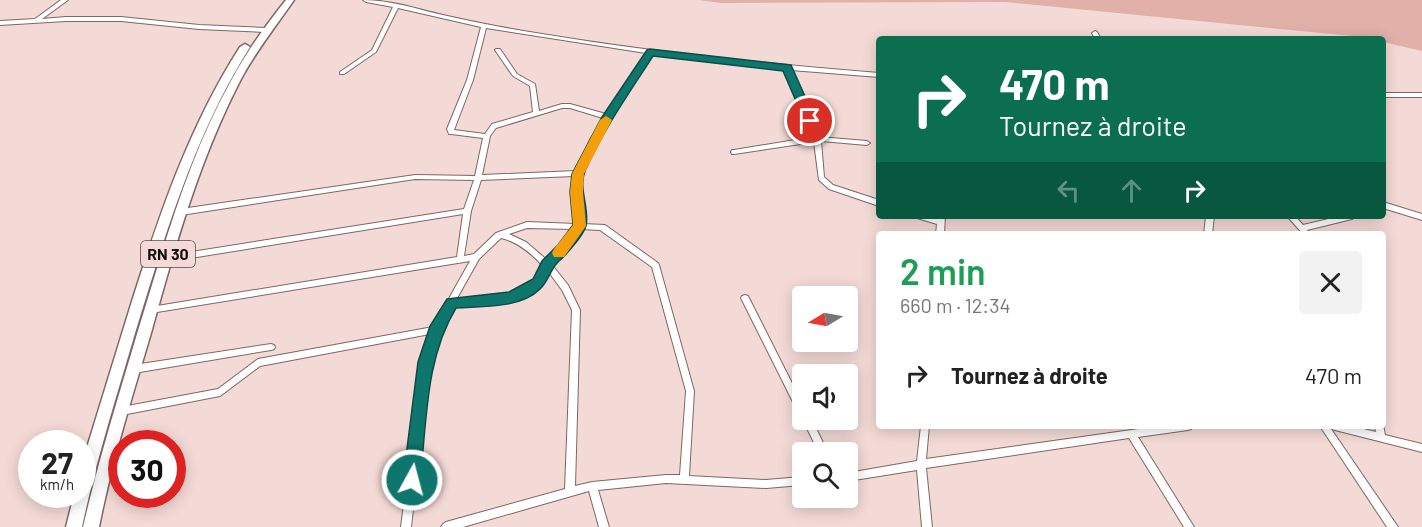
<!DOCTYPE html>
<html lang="fr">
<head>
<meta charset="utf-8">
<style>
	body { margin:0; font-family:Barlow,sans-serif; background:#f2f2f2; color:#222; height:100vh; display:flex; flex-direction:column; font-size:22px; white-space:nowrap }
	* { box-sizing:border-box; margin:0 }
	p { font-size:20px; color:#767676 }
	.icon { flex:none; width:33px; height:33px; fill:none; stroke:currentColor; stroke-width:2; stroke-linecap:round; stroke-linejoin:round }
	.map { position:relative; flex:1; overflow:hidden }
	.sheet { position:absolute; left:876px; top:231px; width:510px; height:198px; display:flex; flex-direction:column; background:#fff; border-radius:6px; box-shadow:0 3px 15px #0003 }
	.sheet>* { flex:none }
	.banner { position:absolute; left:876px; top:36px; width:510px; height:183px; border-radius:6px; box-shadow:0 3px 15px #0003; background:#0b6e4f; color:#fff; overflow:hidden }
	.needle { width:39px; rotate:260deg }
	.controls { position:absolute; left:792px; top:286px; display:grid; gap:12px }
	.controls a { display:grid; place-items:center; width:66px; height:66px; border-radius:6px; background:#fff; box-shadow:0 3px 15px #0003; font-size:30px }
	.speed { position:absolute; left:18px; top:430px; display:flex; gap:12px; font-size:30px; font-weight:700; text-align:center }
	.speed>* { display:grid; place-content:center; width:78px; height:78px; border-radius:50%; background:#fff; box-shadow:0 3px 15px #0003; line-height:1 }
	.speed small { font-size:15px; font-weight:400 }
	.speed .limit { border:9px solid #d22; background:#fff; color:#111 }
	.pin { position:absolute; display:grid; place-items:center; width:51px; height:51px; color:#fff; margin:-26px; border:3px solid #fff; border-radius:50%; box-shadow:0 2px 6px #0007 }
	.me { position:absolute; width:66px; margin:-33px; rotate:7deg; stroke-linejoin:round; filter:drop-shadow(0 0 4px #0008) }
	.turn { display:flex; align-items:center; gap:21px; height:126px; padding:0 24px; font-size:27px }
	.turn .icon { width:78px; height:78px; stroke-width:2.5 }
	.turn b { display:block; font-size:42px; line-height:51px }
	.lanes { display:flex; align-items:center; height:57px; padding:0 24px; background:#0003; justify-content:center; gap:30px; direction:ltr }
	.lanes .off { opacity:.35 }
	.round { display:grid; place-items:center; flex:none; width:63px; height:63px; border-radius:6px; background:#f2f2f2 }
	.overview { display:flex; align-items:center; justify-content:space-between; height:102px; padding:0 24px }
	h1 { font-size:36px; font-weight:600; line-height:45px; color:#1e9e55 }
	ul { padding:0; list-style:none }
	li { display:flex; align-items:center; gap:18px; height:84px; padding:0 24px }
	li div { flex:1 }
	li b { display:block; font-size:22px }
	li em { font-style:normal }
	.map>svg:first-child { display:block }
	.green { fill:#e0b0a9 }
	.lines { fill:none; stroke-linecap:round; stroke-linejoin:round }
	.street-casing { stroke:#7d6764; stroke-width:2 }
	.primary-casing { stroke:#7d6764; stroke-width:3 }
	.street { fill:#fff; fill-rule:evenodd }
	.primary { fill:#fff; fill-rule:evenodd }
	.route { fill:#0f766e; stroke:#0a4d48; stroke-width:1.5 }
	.slow { fill:#f59e0b }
	.labels { text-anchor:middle; stroke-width:4.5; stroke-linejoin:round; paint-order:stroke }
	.shield { fill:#f4dad6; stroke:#594b49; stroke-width:1.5 }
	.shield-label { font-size:16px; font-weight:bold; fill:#160e0d }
</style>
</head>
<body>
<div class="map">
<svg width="1422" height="527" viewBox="0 0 1422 527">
	<rect width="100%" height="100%" fill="#f4dad6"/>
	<polygon class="green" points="699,0 1422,0 1422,51 1383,42 1383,39 1005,2 721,3"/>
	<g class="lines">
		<defs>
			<g id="street">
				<polygon points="61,0 68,0 42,19 66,17 121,17 199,25 265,28 268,30 265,32 199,29 121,21 66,21 0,25 0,21 35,19"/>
				<path d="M363,0c28,0 53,9 80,15 31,7 61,13 93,18 114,19 228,31 343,40v4l-88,-7 28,67 48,4 3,2 -3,2 -46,-4 3,36 9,8 46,15v6l-50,-17 -10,-9 -5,-38 -80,12h-2l-1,-2 1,-2h2l79,-13 -29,-68 -132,-15c-21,31 -42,61 -59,94 -5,9 -11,19 -12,30 -3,15 4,30 2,46l22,1 53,38 1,2 35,126 -5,85 77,4 36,-3v8l-36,3 -100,-5 -68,7 11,37h-10l-10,-36 -126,36h-22l2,-3 3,-2 119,-33 7,-179 -10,-20 -14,-19c-3,5 -5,12 -10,16 -19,21 -59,19 -86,19l-11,21 -11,35 -19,165h-10l21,-165 8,-28 -170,32 -40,30 -98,19 -3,-1 -1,-3 1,-3 3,-1 96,-18 40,-30 175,-32 37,-66 -319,52 -3,-1 -1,-2 1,-2 3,-1 306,-50 6,-43 -297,48 -3,-1 -1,-2 1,-2 3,-1 298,-47 10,-29 -59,-1 -234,36 -4,-3 4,-3 234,-34 60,1 8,-38 -32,-4h-2l-2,-5 20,-49 14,-53 -83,-19 -22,44 -32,22h-4v-2l32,-22 21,-43 -27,-5zM486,28l160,25 -40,61 -36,-10h-8l-23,7 -4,-27 -18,-10 -17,-25h-4l-1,1 18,26 17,10 3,26 -41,12 -7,10 -31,-4 19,-50zM562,108h8l33,10 -13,22 -14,31 -94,4 8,-39 6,-8zM574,176c-2,16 4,31 2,48l-49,-2 -31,11 -22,21 -10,2 7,-45 10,-31zM527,228l47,1 -10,14 -17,17 -21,-18 -17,-8zM581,229l19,1 52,37 34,124 -6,84h-14l-74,7 -17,4 5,-176 -12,-25 -16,-20 17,-18zM501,238c17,4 30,15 42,28 -3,5 -5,12 -9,16 -19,20 -54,17 -78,18l23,-41z"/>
				<polygon points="1095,31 1097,32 1101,39 1095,39 1092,33"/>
				<rect x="1383" y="93" width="39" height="4"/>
				<polygon points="1383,202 1422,214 1422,220 1383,208"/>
				<polygon points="916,216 929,216 937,219 937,216 945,216 944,234 936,234 937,224 917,218"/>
				<polygon points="1206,216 1214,216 1212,234 1204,234"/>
				<polygon points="1287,216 1295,216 1303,225 1341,216 1356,216 1352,219 1307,230 1311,234 1303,234"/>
				<polygon points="745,295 748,296 802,403 802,415 799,414 741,298 742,296"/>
				<polygon points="271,344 274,345 275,347 274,349 271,350 134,373 131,372 130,369 131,366 134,365"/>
				<polygon points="803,420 812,420 828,453 819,453"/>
				<polygon points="1383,425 1385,435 1422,444 1422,452 1335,430 1332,429 1331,426 1351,426 1376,432 1375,426"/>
				<polygon points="921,426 929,426 926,459 1160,426 1192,426 1191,429 1188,430 1138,437 1194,527 1184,527 1129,438 926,468 932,527 922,527 917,470 848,481 848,473 917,461"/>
				<polygon points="1320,426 1329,426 1398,527 1387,527"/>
			</g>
			<g id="primary">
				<path d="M286,0h8c-18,26 -38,51 -53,79 -42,81 -66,167 -90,254 -19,64 -39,128 -52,194h-16c15,-65 35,-129 54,-193 27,-87 50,-175 95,-255 15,-28 34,-54 54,-79z"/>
				<path d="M245,44l5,3c-55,87 -84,185 -114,283 -19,65 -40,130 -54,197h-16l8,-32h8v-31c17,-56 34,-111 51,-166 28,-88 57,-173 107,-251z"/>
			</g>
		</defs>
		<use href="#street" class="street-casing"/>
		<use href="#primary" class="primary-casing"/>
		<use href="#street" class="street"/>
		<use href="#primary" class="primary"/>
	</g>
	<path class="route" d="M650,49l141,16 25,56 -6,4 -4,-1 -23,-53 -130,-15c-24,37 -50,74 -68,115 -7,18 5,38 1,55 -3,10 -20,29 -28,36 -8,8 -10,20 -18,27 -20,20 -58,17 -84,19 -31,51 -29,114 -36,172l-2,6 -6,2 -6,-2 -3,-6 15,-118 12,-36 17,-27 62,-7 24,-13 9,-18 16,-16 15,-20 -3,-33 2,-18 30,-57 45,-67z"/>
	<polygon class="slow" points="606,116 612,120 584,174 583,192 586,226 564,257 554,257 552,253 554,249 573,225 570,192 572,174 600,120"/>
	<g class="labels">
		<rect class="shield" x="141" y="241" width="54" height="26" rx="4.5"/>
		<g class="shield-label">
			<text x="168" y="260">RN 30</text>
		</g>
	</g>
</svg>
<div class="controls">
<a><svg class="needle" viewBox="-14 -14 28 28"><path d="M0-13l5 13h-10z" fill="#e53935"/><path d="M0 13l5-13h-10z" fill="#767676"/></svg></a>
<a><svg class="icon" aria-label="sound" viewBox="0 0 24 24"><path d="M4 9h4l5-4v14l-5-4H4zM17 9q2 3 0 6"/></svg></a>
<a><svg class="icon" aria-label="search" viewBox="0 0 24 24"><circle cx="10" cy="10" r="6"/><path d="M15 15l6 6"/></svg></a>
</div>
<div class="speed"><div>27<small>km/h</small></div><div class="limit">30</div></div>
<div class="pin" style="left:810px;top:121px;background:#d93025"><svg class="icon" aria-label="arrive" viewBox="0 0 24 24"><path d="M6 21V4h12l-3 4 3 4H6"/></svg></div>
<svg class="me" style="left:412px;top:480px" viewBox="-20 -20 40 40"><circle r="17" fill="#0f766e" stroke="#fff" stroke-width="3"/><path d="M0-11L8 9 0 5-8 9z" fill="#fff"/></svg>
<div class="banner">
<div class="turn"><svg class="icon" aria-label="right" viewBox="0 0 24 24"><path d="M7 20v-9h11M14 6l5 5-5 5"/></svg><div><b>470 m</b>Tournez à droite</div></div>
<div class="lanes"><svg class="icon off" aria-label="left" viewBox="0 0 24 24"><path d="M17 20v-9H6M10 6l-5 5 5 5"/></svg><svg class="icon off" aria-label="ahead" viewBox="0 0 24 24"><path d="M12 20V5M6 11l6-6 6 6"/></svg><svg class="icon" aria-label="right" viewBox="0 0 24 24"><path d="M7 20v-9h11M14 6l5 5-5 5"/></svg></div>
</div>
<section class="sheet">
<div class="overview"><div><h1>2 min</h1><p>660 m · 12:34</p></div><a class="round"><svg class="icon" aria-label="close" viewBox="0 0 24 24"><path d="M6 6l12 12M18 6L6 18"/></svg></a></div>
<ul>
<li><svg class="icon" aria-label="right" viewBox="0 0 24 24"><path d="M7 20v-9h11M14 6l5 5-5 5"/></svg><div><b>Tournez à droite</b></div><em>470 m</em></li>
</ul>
</section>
</div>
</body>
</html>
